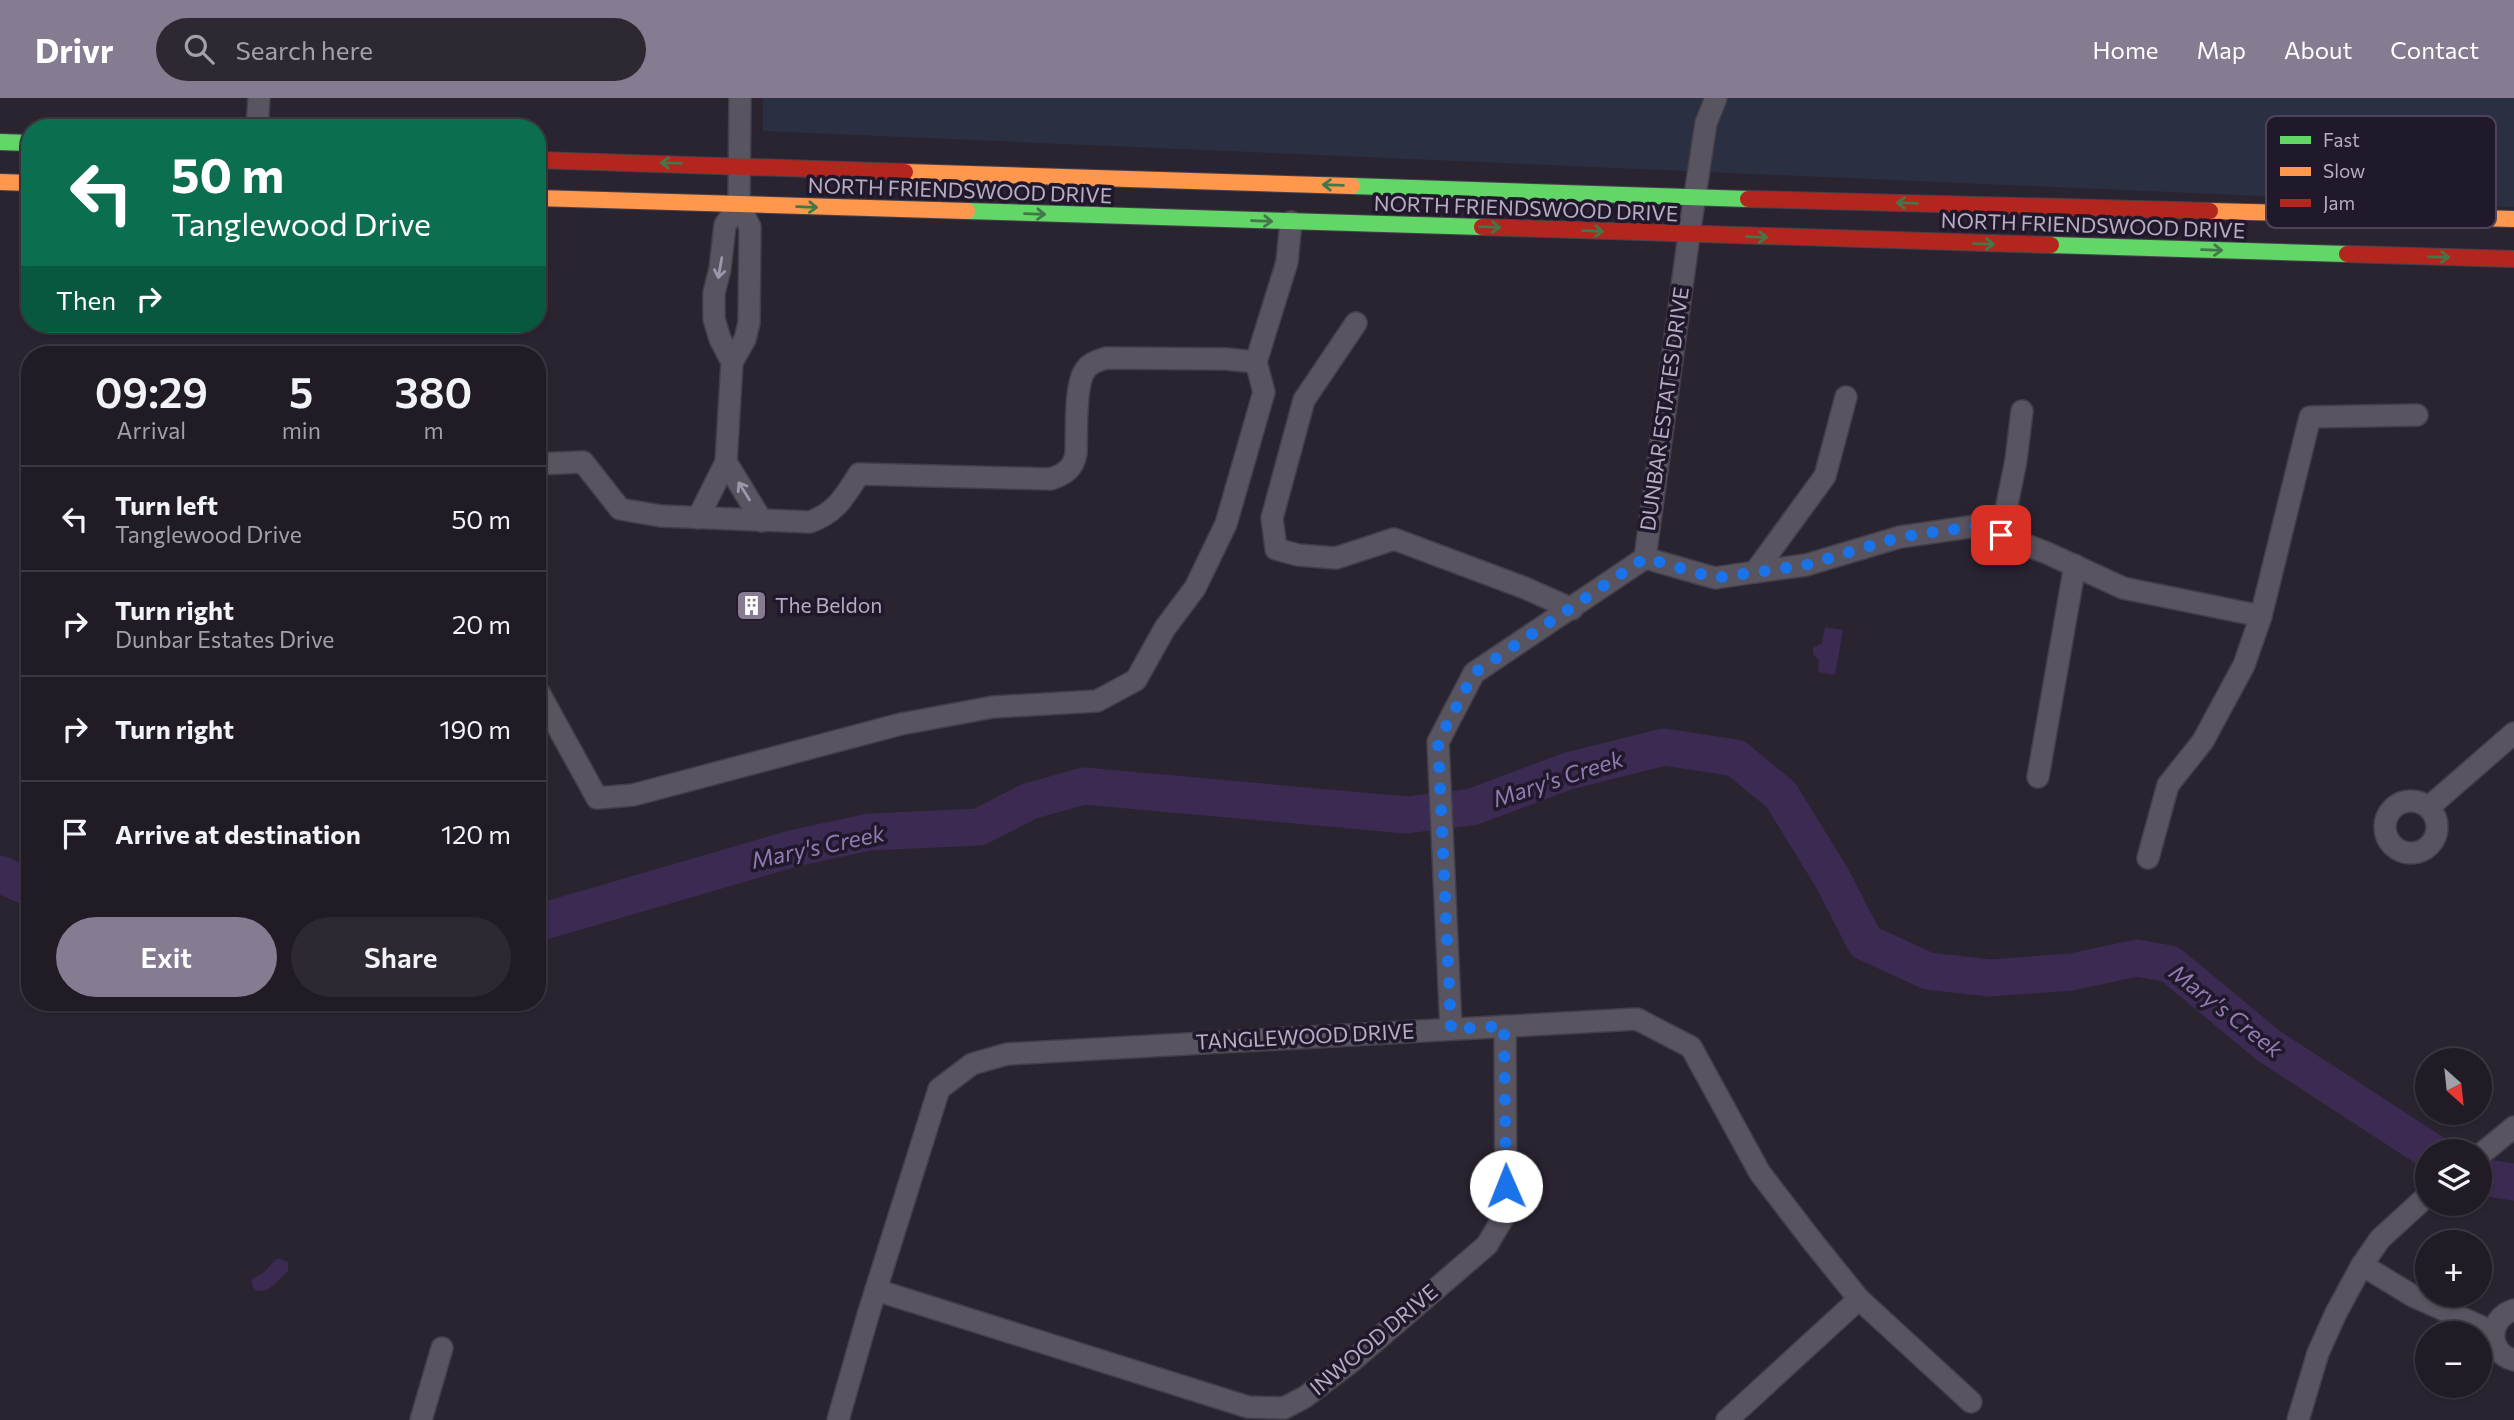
<!DOCTYPE html>
<html lang="en">
<head>
<meta charset="utf-8">
<style>
	body { margin:0; font-family:Commissioner,sans-serif; background:#2d2832; color:#f1f3f6; height:100vh; display:flex; flex-direction:column; font-size:26px; white-space:nowrap }
	* { box-sizing:border-box; margin:0 }
	p { font-size:23px; color:#a2a1a7 }
	.icon { flex:none; width:38px; height:38px; fill:none; stroke:currentColor; stroke-width:2; stroke-linecap:round; stroke-linejoin:round }
	.map { position:relative; flex:1; overflow:hidden }
	.details { position:absolute; left:21px; top:248px; width:525px; height:665px; display:flex; flex-direction:column; background:#201b25; border-radius:28px; box-shadow:0 2px 5px #0004,0 0 0 2px #3d3942 }
	.details>* { flex:none }
	.guide { position:absolute; left:21px; top:21px; width:525px; height:214px; border-radius:28px; box-shadow:0 2px 5px #0004,0 0 0 2px #3d3942; background:#0b6e4f; color:#fff; overflow:hidden }
	.needle { width:46px; rotate:153deg }
	.controls { position:absolute; left:2415px; top:950px; display:grid; gap:14px }
	.controls a { display:grid; place-items:center; width:77px; height:77px; border-radius:50%; background:#201b25; box-shadow:0 2px 5px #0004,0 0 0 2px #3d3942; font-size:35px }
	.pin { position:absolute; display:grid; place-items:center; width:60px; height:60px; color:#fff; margin:-30px; border-radius:14px; box-shadow:0 4px 10px #0006 }
	.me { position:absolute; width:77px; margin:-38px; rotate:359deg; stroke-linejoin:round; filter:drop-shadow(0 0 5px #0008) }
	.turn { display:flex; align-items:center; gap:24px; height:147px; padding:0 35px; font-size:32px }
	.turn .icon { width:91px; height:91px; stroke-width:2.5 }
	.turn b { display:block; font-size:49px; line-height:60px }
	.then { display:flex; align-items:center; height:66px; padding:0 35px; background:#0003; gap:14px; font-size:26px }
	.eta { display:flex; justify-content:space-evenly; align-items:center; height:119px; text-align:center }
	.eta b { font-size:42px; font-weight:600; line-height:49px }
	.cta { display:flex; gap:14px; margin-top:auto; padding:14px 35px }
	.cta a { flex:1; height:80px; border-radius:42px; background:#867c91; color:#fff; font-size:28px; font-weight:600; line-height:80px; text-align:center }
	.cta a+a { background:#2d2832; color:#f1f3f6 }
	ul { padding:0; list-style:none }
	li { display:flex; align-items:center; gap:21px; height:105px; padding:0 35px; border-top:2px solid #3d3942 }
	li div { flex:1 }
	li b { display:block; font-size:26px }
	li em { font-style:normal }
	header { display:flex; align-items:center; gap:42px; box-sizing:border-box; height:98px; padding:0 35px; background:#867c91; color:#fff }
	header strong { font-size:33px }
	nav { display:flex; gap:38px; margin-inline-start:auto; font-size:24px }
	.search { width:490px; height:63px; background:#2d2832; display:flex; align-items:center; gap:18px; box-sizing:border-box; padding:0 24px; border-radius:38px; color:#a2a1a7; font-size:26px }
	.map>svg:first-child { display:block }
	.green { fill:#2a2f41 }
	.water { fill:#3b2a52 }
	.lines { fill:none; stroke-linecap:round; stroke-linejoin:round }
	.river { stroke:#3b2a52; stroke-width:37 }
	.street-casing { stroke:#433f49; stroke-width:24 }
	.fast-casing { stroke:#47414e; stroke-width:18 }
	.slow-casing { stroke:#47414e; stroke-width:18 }
	.jam-casing { stroke:#47414e; stroke-width:18 }
	.street { stroke:#585460; stroke-width:21 }
	.fast { stroke:#63d668; stroke-width:16 }
	.slow { stroke:#ff974d; stroke-width:16 }
	.jam { stroke:#b3261e; stroke-width:16 }
	.oneway { stroke:#42774a }
	.oneway2 { stroke:#9f96ab }
	.route { stroke:#1a73e8; stroke-width:12; stroke-dasharray:0 21.6 }
	.labels { text-anchor:middle; stroke-width:7; stroke-linejoin:round; paint-order:stroke }
	.street-label { font-size:21px; fill:#b7acc4; stroke:#20182b }
	.poi-label { font-size:21px; fill:#b7acc4; stroke:#20182b; text-anchor:start }
	.water-label { font-size:23px; font-style:italic; fill:#927bb2; stroke:#20182b }
	.key { fill:#20182b; stroke:#4d4459; stroke-width:2 }
	.key-label { font-size:19px; fill:#b7acc4 }
</style>
</head>
<body>
<header>
<strong>Drivr</strong>
<div class="search"><svg class="icon" aria-label="search" viewBox="0 0 24 24"><circle cx="10" cy="10" r="6"/><path d="M15 15l6 6"/></svg>Search here</div>
<nav><a>Home</a><a>Map</a><a>About</a><a>Contact</a></nav>
</header>
<div class="map">
<svg width="2514" height="1322" viewBox="0 0 2514 1322">
	<rect width="100%" height="100%" fill="#2a2431"/>
	<polygon class="green" points="763,0 2514,0 2514,109 763,33"/>
	<g class="water">
		<polygon points="1825,529 1843,532 1835,577 1818,574 1819,562 1813,556 1813,550 1822,545"/>
		<path d="M276,1161h5l7,3v9c-11,9 -16,21 -31,20l-5,-5v-7l11,-6z"/>
	</g>
	<g class="lines">
		<g class="river">
			<polyline points="0,776 30,790"/>
			<polyline points="537,825 795,750 869,734 979,729 1030,703 1084,688 1406,717 1472,709 1568,673 1664,649 1736,660 1781,697 1832,780 1865,844 1928,873 1990,880 2071,874 2137,860 2170,866 2269,948 2432,1054"/>
			<polyline points="2480,1079 2514,1084"/>
		</g>
		<defs>
			<g id="street">
				<polyline points="257,30 259,0"/>
				<polyline points="1356,225 1304,302 1272,420 1276,451 1298,457 1336,460 1394,441 1525,490 1572,511"/>
				<polyline points="732,264 720,241 714,221 714,195 720,171 725,127 739,107"/>
				<polyline points="726,364 762,423"/>
				<path d="M537,366l46,-2 37,47 41,7 149,6c27,-10 34,-25 49,-48l192,5c14,-5 23,-11 25,-26 1,-20 -2,-70 10,-84 5,-7 12,-8 20,-11l120,1 30,3"/>
				<polyline points="698,420 726,364 732,264 745,241 749,225 750,129 739,107 740,0"/>
				<polyline points="2001,437 2016,362 2022,313"/>
				<polyline points="1645,460 1715,480 1755,474 1825,378 1846,299"/>
				<polyline points="1755,474 1806,467 1900,439 1976,428 2047,455 2123,490 2261,518"/>
				<polyline points="537,591 597,700 633,697 901,626 993,609 1097,603 1136,582 1165,530 1195,490 1226,426 1264,294 1256,264 1287,164 1291,124"/>
				<polyline points="2038,679 2075,467"/>
				<circle cx="2411" cy="729" r="26"/>
				<polyline points="2429,709 2514,635"/>
				<polyline points="2148,760 2168,687 2203,643 2244,567 2261,518 2310,319 2417,317"/>
				<polyline points="1451,931 1438,644 1474,575 1645,460 1689,137 1706,25 1716,0"/>
				<polyline points="2480,1057 2514,1029"/>
				<polyline points="2362,1167 2413,1198 2493,1234"/>
				<polyline points="876,1192 1248,1309 1284,1310 1305,1299 1351,1264 1487,1147 1506,1115 1505,928"/>
				<path d="M2514,1212c-27,8 -27,43 0,50"/>
				<polyline points="421,1322 442,1250"/>
				<polyline points="838,1322 868,1217 939,991 972,966 1007,956 1637,921 1691,949 1760,1075 1813,1144 1859,1201 1971,1304"/>
				<polyline points="1727,1322 1859,1201"/>
				<polyline points="2298,1322 2318,1255 2336,1215 2362,1167 2380,1141 2427,1098"/>
			</g>
			<g id="fast">
				<polyline points="0,44 30,45"/>
				<polyline points="1352,88 1748,101"/>
				<polyline points="967,113 1482,129"/>
				<polyline points="2051,147 2347,156"/>
			</g>
			<g id="slow">
				<polyline points="905,74 1352,88"/>
				<polyline points="0,84 30,85"/>
				<polyline points="537,100 967,113"/>
				<polyline points="2210,113 2514,121"/>
			</g>
			<g id="jam">
				<polyline points="537,62 905,74"/>
				<polyline points="1748,101 2210,113"/>
				<polyline points="1482,129 2051,147"/>
				<polyline points="2347,156 2514,161"/>
			</g>
		</defs>
		<use href="#street" class="street-casing"/>
		<use href="#fast" class="fast-casing"/>
		<use href="#slow" class="slow-casing"/>
		<use href="#jam" class="jam-casing"/>
		<use href="#street" class="street"/>
		<use href="#fast" class="fast"/>
		<use href="#slow" class="slow"/>
		<use href="#jam" class="jam"/>
	</g>
	<defs><path id="oneway-shaft" d="M-6 0H5M1.5-3L5.5 0L1.5 3" fill="none" stroke-width="1.6" stroke-linecap="round" stroke-linejoin="round" transform="scale(1.75)"/></defs>
	<g class="oneway">
		<use href="#oneway-shaft" transform="translate(671 65) rotate(-178)"/>
		<use href="#oneway-shaft" transform="translate(1333 87) rotate(-178)"/>
		<use href="#oneway-shaft" transform="translate(1907 105) rotate(-178)"/>
		<use href="#oneway-shaft" transform="translate(807 109) rotate(2)"/>
		<use href="#oneway-shaft" transform="translate(1035 116) rotate(2)"/>
		<use href="#oneway-shaft" transform="translate(1262 123) rotate(2)"/>
		<use href="#oneway-shaft" transform="translate(1490 129) rotate(2)"/>
		<use href="#oneway-shaft" transform="translate(1593 133) rotate(2)"/>
		<use href="#oneway-shaft" transform="translate(1757 139) rotate(2)"/>
		<use href="#oneway-shaft" transform="translate(1984 146) rotate(2)"/>
		<use href="#oneway-shaft" transform="translate(2212 152) rotate(2)"/>
		<use href="#oneway-shaft" transform="translate(2439 159) rotate(1)"/>
	</g>
	<g class="oneway2">
		<use href="#oneway-shaft" transform="translate(720 170) rotate(100)"/>
		<use href="#oneway-shaft" transform="translate(744 393) rotate(-122)"/>
	</g>
	<g class="lines">
		<polyline class="route" points="1506,1088 1504,928 1451,931 1438,644 1474,575 1645,460 1715,480 1806,467 1900,439 1976,428 2001,437"/>
	</g>
	<defs>
		<symbol id="building-square" viewBox="-11 -11 22 22"><rect x="-9" y="-9" width="18" height="18" rx="4" fill="#867c91" stroke="#20182b"/><path d="M-4-6H4V6H1V3H-1V6H-4ZM-2.5-4.3h1.7v1.8h-1.7ZM.8-4.3h1.7v1.8H.8ZM-2.5-1h1.7V.8h-1.7ZM.8-1h1.7V.8H.8Z" fill="#fff"/></symbol>
	</defs>
	<g fill-rule="evenodd">
		<use href="#building-square" x="734" y="490" width="35" height="35"/>
	</g>
	<g class="labels">
		<g class="street-label">
			<text transform="translate(960 93) rotate(2)" y="7">NORTH FRIENDSWOOD DRIVE</text>
			<text transform="translate(1526 111) rotate(2)" y="7">NORTH FRIENDSWOOD DRIVE</text>
			<text transform="translate(2093 128) rotate(2)" y="7">NORTH FRIENDSWOOD DRIVE</text>
			<text transform="translate(1665 311) rotate(-82)" y="7">DUNBAR ESTATES DRIVE</text>
			<text transform="translate(1305 939) rotate(-3)" y="7">TANGLEWOOD DRIVE</text>
			<text transform="translate(1374 1242) rotate(-40)" y="7">INWOOD DRIVE</text>
		</g>
		<g class="poi-label">
			<text x="775" y="515">The Beldon</text>
		</g>
		<g class="water-label">
			<text transform="translate(1558 681) rotate(-18)" y="8">Mary's Creek</text>
			<text transform="translate(818 749) rotate(-12)" y="8">Mary's Creek</text>
			<text transform="translate(2226 913) rotate(38)" y="8">Mary's Creek</text>
		</g>
	</g>
	<rect x="2266" y="18" width="230" height="112" rx="10" class="key"/>
	<rect x="2280" y="38" width="31" height="8" fill="#63d668"/>
	<rect x="2280" y="69" width="31" height="9" fill="#ff974d"/>
	<rect x="2280" y="101" width="31" height="8" fill="#b3261e"/>
	<g class="key-label">
		<text x="2323" y="49">Fast</text>
		<text x="2323" y="80">Slow</text>
		<text x="2323" y="112">Jam</text>
	</g>
</svg>
<div class="controls">
<a><svg class="needle" viewBox="-14 -14 28 28"><path d="M0-13l5 13h-10z" fill="#e53935"/><path d="M0 13l5-13h-10z" fill="#a2a1a7"/></svg></a>
<a><svg class="icon" aria-label="layers" viewBox="0 0 24 24"><path d="M12 4l9 5-9 5-9-5zM3 14l9 5 9-5"/></svg></a>
<a>+</a>
<a>−</a>
</div>
<div class="pin" style="left:2001px;top:437px;background:#d93025"><svg class="icon" aria-label="arrive" viewBox="0 0 24 24"><path d="M6 21V4h12l-3 4 3 4H6"/></svg></div>
<svg class="me" style="left:1506px;top:1088px" viewBox="-20 -20 40 40"><circle r="19" fill="#fff"/><path d="M0-13L10 11 0 6-10 11z" fill="#1a73e8"/></svg>
<div class="guide">
<div class="turn"><svg class="icon" aria-label="left" viewBox="0 0 24 24"><path d="M17 20v-9H6M10 6l-5 5 5 5"/></svg><div><b>50 m</b>Tanglewood Drive</div></div>
<div class="then">Then<svg class="icon" aria-label="right" viewBox="0 0 24 24"><path d="M7 20v-9h11M14 6l5 5-5 5"/></svg></div>
</div>
<section class="details">
<div class="eta">
<div><b>09:29</b><p>Arrival</p></div>
<div><b>5</b><p>min</p></div>
<div><b>380</b><p>m</p></div>
</div>
<ul>
<li><svg class="icon" aria-label="left" viewBox="0 0 24 24"><path d="M17 20v-9H6M10 6l-5 5 5 5"/></svg><div><b>Turn left</b><p>Tanglewood Drive</p></div><em>50 m</em></li>
<li><svg class="icon" aria-label="right" viewBox="0 0 24 24"><path d="M7 20v-9h11M14 6l5 5-5 5"/></svg><div><b>Turn right</b><p>Dunbar Estates Drive</p></div><em>20 m</em></li>
<li><svg class="icon" aria-label="right" viewBox="0 0 24 24"><path d="M7 20v-9h11M14 6l5 5-5 5"/></svg><div><b>Turn right</b></div><em>190 m</em></li>
<li><svg class="icon" aria-label="arrive" viewBox="0 0 24 24"><path d="M6 21V4h12l-3 4 3 4H6"/></svg><div><b>Arrive at destination</b></div><em>120 m</em></li>
</ul>
<div class="cta"><a>Exit</a><a>Share</a></div>
</section>
</div>
</body>
</html>
